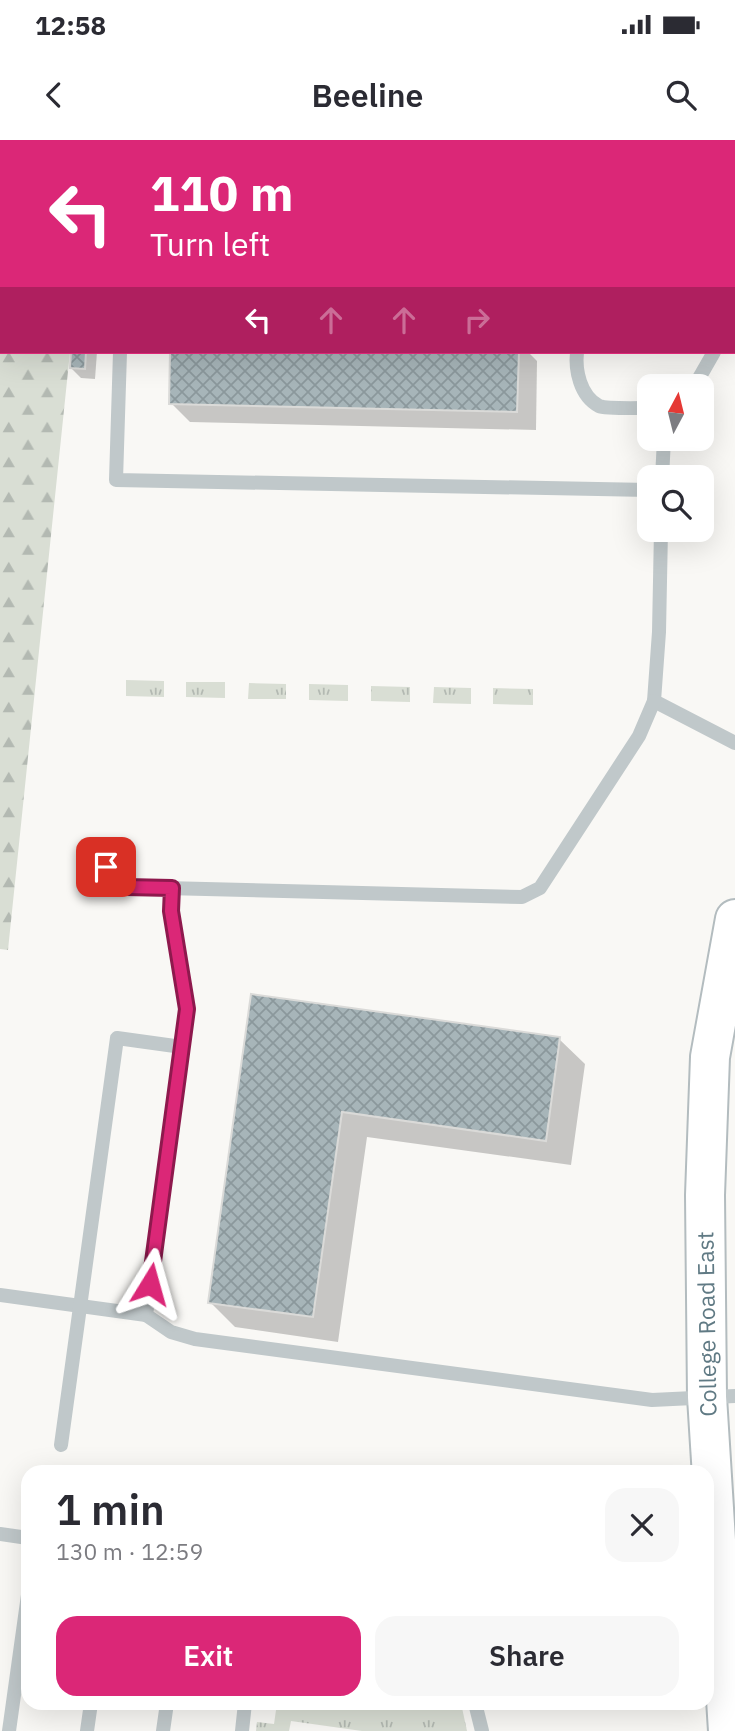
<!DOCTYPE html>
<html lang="en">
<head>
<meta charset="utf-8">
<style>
	body { margin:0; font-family:"IBM Plex Sans",sans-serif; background:#f7f7f7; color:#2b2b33; height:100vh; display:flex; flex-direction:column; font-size:26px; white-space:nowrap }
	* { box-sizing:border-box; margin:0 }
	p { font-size:23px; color:#7c7c81 }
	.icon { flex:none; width:38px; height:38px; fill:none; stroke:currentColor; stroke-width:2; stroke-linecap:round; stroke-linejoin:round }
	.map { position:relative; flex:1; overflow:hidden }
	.details { position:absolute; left:21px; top:1325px; width:693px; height:245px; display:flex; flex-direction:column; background:#fff; border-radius:21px; box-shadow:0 7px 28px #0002 }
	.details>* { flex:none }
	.hud { position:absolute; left:0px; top:0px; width:735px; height:214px; box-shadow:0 7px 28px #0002; background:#db2777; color:#fff; overflow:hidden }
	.needle { width:46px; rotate:7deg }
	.tools { position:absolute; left:637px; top:234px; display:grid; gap:14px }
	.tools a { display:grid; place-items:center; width:77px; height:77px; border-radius:14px; background:#fff; box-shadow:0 7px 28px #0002; font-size:35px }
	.pin { position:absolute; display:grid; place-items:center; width:60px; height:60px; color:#fff; margin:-30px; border-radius:14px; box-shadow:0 4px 10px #0006 }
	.me { position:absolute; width:77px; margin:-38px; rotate:8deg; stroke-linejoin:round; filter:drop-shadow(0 0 5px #0008) }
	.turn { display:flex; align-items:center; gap:24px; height:147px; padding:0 35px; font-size:32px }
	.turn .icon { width:91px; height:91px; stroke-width:2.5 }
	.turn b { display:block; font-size:49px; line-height:60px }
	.lanes { display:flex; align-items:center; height:66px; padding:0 35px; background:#0003; justify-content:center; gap:35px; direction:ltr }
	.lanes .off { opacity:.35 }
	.round { display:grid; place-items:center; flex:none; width:74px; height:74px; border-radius:21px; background:#f7f7f7 }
	.head { display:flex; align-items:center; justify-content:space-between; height:119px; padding:0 35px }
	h1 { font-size:42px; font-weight:600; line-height:52px }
	.button { display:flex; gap:14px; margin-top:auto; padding:14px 35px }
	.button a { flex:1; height:80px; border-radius:21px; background:#db2777; color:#fff; font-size:28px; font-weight:600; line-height:80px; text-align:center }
	.button a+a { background:#f7f7f7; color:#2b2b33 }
	.status { display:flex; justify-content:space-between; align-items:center; height:49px; padding:0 35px; background:#fff; direction:ltr }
	.status svg { height:19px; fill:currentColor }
	header { display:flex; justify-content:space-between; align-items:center; height:91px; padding:0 35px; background:#fff; font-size:32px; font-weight:600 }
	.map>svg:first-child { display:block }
	.grass { fill:url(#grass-tufts) }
	.forest { fill:url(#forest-firs) }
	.shadow { fill:#0003 }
	.building { fill:url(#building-cross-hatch); stroke:#dadad8; stroke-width:2 }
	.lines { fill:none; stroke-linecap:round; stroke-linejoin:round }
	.secondary-casing { stroke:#b3bcbf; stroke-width:42 }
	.lane { stroke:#c0c8ca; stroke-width:14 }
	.secondary { stroke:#fff; stroke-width:38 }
	.route-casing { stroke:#8e194d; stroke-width:18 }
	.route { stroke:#db2777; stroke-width:12 }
	.labels { text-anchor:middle; stroke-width:7; stroke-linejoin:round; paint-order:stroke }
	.street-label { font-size:23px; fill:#607a84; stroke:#fff }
</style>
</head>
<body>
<div class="status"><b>12:58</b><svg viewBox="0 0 49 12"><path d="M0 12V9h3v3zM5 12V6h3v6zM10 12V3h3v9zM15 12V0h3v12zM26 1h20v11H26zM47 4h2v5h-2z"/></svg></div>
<header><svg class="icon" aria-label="back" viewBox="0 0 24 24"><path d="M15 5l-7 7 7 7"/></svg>Beeline<svg class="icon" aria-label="search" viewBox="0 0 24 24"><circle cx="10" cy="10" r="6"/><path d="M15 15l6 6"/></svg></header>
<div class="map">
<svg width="735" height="1591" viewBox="0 0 735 1591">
	<defs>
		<pattern id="grass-tufts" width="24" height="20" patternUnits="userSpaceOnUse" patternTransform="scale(1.75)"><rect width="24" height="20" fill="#d9ded4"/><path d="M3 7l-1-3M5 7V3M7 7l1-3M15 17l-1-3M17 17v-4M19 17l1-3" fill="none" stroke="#b3b9b2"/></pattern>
		<pattern id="forest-firs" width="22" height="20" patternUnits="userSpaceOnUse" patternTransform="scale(1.75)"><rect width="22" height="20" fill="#d9ded4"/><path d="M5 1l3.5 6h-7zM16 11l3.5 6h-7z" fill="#b3b9b2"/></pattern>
		<pattern id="building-cross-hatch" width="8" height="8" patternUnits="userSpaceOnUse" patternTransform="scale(1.75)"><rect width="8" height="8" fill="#a7b5b9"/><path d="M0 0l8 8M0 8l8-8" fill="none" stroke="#8b989c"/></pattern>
	</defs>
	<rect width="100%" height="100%" fill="#f9f8f5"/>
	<g class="grass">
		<polygon points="126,540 164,541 164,557 126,556"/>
		<polygon points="186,542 225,542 225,558 186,557"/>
		<polygon points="249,543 286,544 286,559 248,559"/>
		<polygon points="309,544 348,545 348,561 309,560"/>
		<polygon points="371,546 410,547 410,562 371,561"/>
		<polygon points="434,547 471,548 471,564 433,563"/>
		<polygon points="493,548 533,549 533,565 493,564"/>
		<polygon points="277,1563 461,1563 467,1591 362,1591 291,1581 289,1591 256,1591 257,1582 274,1584"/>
	</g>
	<polygon class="forest" points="0,0 157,0 156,2 2,2 2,212 70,212 8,810 0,809"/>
	<g class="shadow">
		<polygon points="73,212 97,212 95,239 81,238 71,228"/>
		<polygon points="172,212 528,212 537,221 536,290 190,282 171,263"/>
		<polygon points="252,856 559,899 585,924 571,1025 367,997 338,1202 235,1187 210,1162"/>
	</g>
	<g class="building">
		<polygon points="71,212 86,212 85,229 70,228"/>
		<polygon points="170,212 519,212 517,272 169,264"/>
		<polygon points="251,854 560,897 546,1001 342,972 313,1177 208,1163"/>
	</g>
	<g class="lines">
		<defs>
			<polyline id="secondary" points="728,1591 707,1257 705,1055 710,917 735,779"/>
		</defs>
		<use href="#secondary" class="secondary-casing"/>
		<g class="lane">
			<polyline points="194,2 196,0"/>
			<polyline points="229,2 229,0"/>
			<polyline points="733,179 735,176"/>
			<polyline points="120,212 116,340 649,350"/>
			<path d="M577,212c-2,18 3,44 22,54 7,3 40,2 50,2"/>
			<polyline points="694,247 714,212"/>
			<polyline points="662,338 664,299"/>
			<polyline points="661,390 659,492 654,561 735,603"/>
			<polyline points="106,727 125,747 522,757 540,748 639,596 654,561"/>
			<polyline points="172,748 171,771 187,869 146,1175 171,1192 195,1199 652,1260 735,1256"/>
			<polyline points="0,1155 146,1175"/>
			<polyline points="61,1305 117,898 182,907"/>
			<polyline points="0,1394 28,1398"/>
			<polyline points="475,1563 482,1591"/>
			<polyline points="9,1591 28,1455"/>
			<polyline points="87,1591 91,1563"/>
			<polyline points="163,1591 167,1563"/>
			<polyline points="242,1591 245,1563"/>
		</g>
		<use href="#secondary" class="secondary"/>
	</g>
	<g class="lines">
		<defs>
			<polyline id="route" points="106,727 125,747 172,748 171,771 187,869 150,1144"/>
		</defs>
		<use href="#route" class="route-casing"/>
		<use href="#route" class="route"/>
	</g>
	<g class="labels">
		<g class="street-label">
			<text transform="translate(707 1184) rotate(-91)" y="8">College Road East</text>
		</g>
	</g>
</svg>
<div class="tools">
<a><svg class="needle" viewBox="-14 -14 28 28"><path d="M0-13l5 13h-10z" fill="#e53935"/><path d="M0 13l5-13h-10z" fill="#7c7c81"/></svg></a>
<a><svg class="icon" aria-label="search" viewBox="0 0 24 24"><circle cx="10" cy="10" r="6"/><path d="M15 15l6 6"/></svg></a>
</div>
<div class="pin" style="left:106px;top:727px;background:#d93025"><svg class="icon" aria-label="arrive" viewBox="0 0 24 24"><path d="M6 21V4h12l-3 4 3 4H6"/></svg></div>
<svg class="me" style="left:150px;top:1144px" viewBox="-20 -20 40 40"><path d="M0-17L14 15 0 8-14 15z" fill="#db2777" stroke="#fff" stroke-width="4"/></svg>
<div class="hud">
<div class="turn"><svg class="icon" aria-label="left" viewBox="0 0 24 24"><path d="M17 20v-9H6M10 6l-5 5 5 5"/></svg><div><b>110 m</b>Turn left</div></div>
<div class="lanes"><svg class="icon" aria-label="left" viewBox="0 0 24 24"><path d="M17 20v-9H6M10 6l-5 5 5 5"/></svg><svg class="icon off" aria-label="ahead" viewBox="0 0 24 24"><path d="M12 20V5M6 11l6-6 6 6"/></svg><svg class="icon off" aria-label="ahead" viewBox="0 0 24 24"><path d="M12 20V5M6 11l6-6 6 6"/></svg><svg class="icon off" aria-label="right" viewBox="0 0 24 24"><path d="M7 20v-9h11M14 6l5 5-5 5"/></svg></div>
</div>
<section class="details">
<div class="head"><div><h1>1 min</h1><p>130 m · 12:59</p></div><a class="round"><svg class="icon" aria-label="close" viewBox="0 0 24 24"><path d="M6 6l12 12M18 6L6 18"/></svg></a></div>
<div class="button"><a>Exit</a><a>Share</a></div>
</section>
</div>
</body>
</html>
